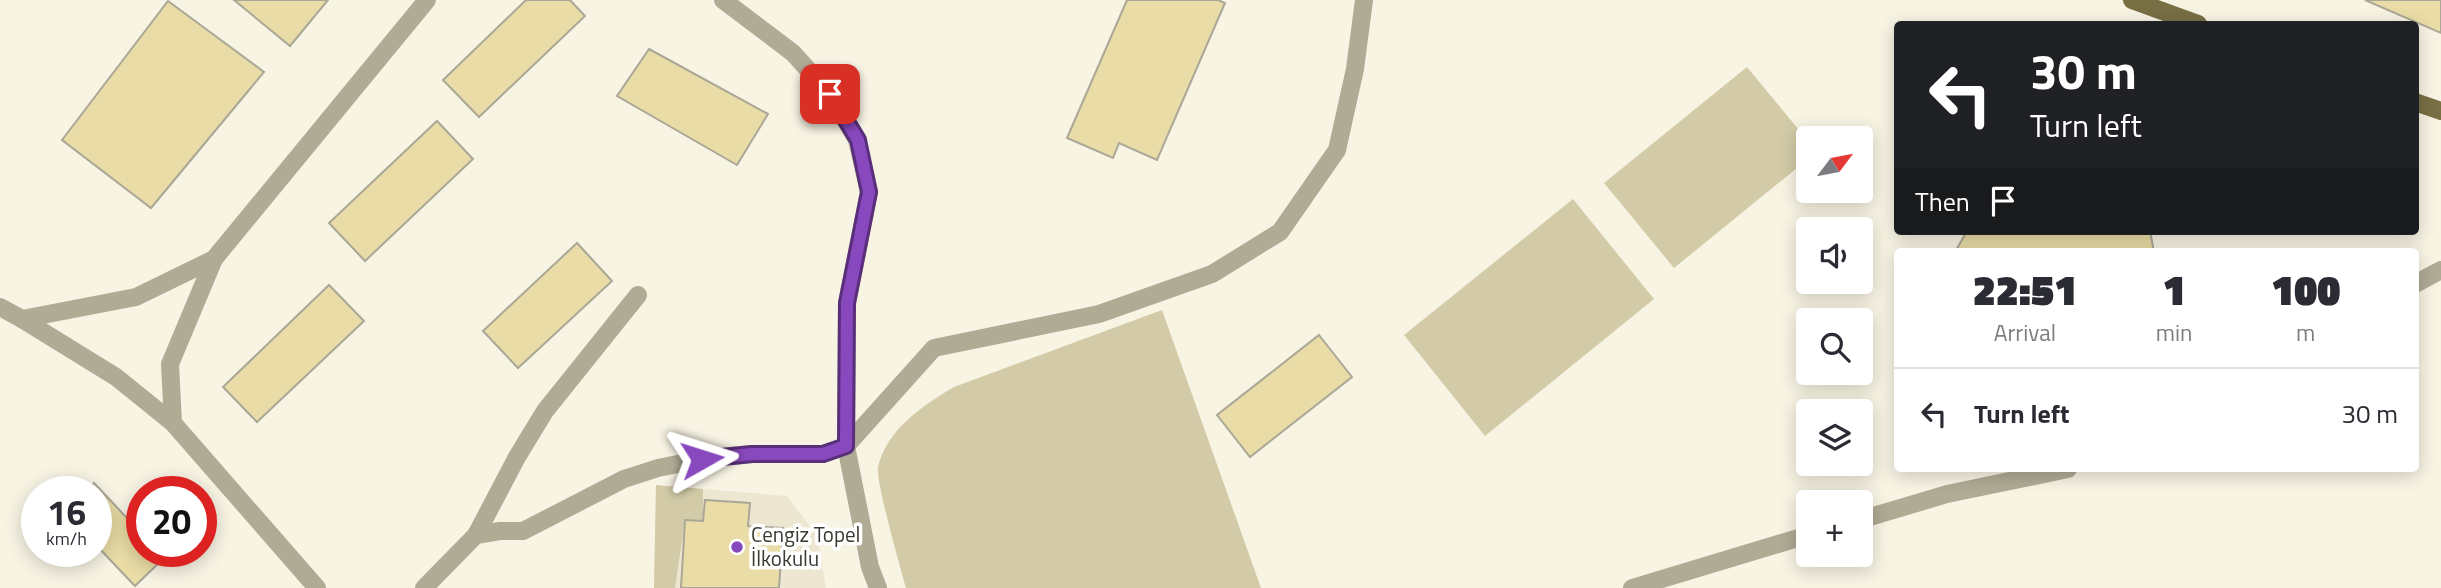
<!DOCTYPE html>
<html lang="en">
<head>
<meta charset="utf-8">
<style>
	body { margin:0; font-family:"Titillium Web",sans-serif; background:#f2f2f3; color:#2b2b33; height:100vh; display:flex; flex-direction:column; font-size:26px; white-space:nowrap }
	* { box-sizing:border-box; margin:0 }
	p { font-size:23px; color:#7c7c81 }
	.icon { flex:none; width:38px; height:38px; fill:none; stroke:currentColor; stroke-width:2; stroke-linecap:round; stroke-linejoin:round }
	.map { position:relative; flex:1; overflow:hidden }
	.drawer { position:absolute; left:1894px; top:248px; width:525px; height:224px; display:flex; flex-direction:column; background:#fff; border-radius:7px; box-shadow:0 4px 18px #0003 }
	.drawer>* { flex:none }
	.banner { position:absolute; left:1894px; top:21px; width:525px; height:214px; border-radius:7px; box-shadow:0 4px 18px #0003; background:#202124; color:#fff; overflow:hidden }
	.needle { width:46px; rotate:58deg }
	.fabs { position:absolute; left:1796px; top:126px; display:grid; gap:14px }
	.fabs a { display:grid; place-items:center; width:77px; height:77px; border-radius:7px; background:#fff; box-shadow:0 4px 18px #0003; font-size:35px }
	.speed { position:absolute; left:21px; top:476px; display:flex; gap:14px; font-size:35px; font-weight:700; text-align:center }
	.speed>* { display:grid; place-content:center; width:91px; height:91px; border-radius:50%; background:#fff; box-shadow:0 4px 18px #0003; line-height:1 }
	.speed small { font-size:18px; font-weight:400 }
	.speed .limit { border:10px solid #d22; background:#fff; color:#111 }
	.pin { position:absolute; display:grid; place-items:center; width:60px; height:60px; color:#fff; margin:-30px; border-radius:14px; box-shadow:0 4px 10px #0006 }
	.me { position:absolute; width:77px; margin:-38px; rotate:84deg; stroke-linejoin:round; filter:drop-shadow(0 0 5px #0008) }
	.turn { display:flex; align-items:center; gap:24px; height:147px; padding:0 21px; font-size:32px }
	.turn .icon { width:91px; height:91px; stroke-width:2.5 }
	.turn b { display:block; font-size:49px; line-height:60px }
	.then { display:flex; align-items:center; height:66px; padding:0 21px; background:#0003; gap:14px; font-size:26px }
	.eta { display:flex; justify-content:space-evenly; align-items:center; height:119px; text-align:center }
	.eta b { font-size:42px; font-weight:800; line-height:49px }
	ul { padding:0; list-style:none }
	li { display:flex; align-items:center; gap:21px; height:91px; padding:0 21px; border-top:2px solid #e1e1e2 }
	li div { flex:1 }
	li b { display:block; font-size:26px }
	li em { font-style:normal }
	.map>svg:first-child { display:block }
	.built { fill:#ede7d1 }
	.green { fill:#d3cba7 }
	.building { fill:#e9dca6; stroke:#aaa797; stroke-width:2 }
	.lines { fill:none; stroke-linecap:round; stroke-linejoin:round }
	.minor { stroke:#b0ab95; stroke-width:18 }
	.major { stroke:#786f45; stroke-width:18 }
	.route-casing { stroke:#592f7c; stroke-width:18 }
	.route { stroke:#8949be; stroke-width:12 }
	.poi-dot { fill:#8949be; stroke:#fff; stroke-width:2.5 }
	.labels { text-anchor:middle; stroke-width:7; stroke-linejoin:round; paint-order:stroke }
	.poi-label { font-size:21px; fill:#3a3932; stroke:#fff; text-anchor:start }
</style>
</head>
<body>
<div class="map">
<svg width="2441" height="588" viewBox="0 0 2441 588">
	<rect width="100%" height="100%" fill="#f8f4e4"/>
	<polygon class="built" points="656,485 787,496 817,535 826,588 654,588"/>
	<g class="green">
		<polygon points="1747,67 1808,141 1808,159 1674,268 1604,183"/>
		<polygon points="1573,199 1654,299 1485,436 1404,335"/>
		<path d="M1162,310l99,278h-355c-5,-18 -31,-109 -28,-121 9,-38 44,-61 76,-80z"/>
		<polygon points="656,485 703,489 703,521 685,520 675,588 654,588"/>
	</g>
	<g class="building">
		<polygon points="234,0 328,0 290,46"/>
		<polygon points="526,0 570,0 585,16 479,117 443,80"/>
		<polygon points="1127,0 1218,0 1225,3 1157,160 1119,143 1113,158 1067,138"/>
		<polygon points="2365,0 2441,0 2441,33"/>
		<polygon points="168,1 264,72 151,208 62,140"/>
		<polygon points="649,49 768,114 737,165 617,96"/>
		<polygon points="437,121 473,159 365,261 329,223"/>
		<polygon points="1967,231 2150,231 2154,252 1955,252"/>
		<polygon points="577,243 612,281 518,368 483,331"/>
		<polygon points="329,285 364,321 257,422 223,387"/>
		<polygon points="1319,335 1352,377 1250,457 1217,415"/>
		<polygon points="94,483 142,534 142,551 158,551 164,558 135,586 96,545 96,492 85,492"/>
		<polygon points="705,500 750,503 748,526 783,528 779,588 681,588 685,520 703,521"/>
	</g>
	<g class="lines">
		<g class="minor">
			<polyline points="723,0 793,53 830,94 857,140 869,192 847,303 846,446 870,567 878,588"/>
			<polyline points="214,259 170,364 173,423 317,588"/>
			<polyline points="2415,284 2441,270"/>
			<polyline points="0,307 22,319 136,297 214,259 427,0"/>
			<polyline points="22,319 116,377 173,423"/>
			<polyline points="1860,520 1947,494 2068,469"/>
			<polyline points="476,535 517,457 545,411 638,295"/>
			<polyline points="424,588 476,535 500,531 523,531 624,479 658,468 702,459 752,454 823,454 846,446 934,348 1099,314 1212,274 1280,232 1337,150 1355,69 1364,0"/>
			<polyline points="1632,588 1808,535"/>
		</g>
		<g class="major">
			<polyline points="2132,0 2198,24"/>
			<polyline points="2415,102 2441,111"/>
		</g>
	</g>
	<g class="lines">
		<defs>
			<polyline id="route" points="702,459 752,454 823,454 846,446 847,303 869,192 858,140 830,94"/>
		</defs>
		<use href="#route" class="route-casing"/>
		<use href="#route" class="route"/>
	</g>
	<circle class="poi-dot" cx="737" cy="547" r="7"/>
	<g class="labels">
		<g class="poi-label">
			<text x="751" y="542">Cengiz Topel<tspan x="751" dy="24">İlkokulu</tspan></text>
		</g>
	</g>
</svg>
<div class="fabs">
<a><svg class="needle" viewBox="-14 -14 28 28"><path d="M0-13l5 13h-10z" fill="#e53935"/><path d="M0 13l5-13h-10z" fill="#7c7c81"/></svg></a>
<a><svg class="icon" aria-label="sound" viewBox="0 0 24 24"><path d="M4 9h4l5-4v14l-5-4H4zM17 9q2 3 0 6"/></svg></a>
<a><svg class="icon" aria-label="search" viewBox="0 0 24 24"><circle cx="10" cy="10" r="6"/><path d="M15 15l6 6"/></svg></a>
<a><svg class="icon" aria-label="layers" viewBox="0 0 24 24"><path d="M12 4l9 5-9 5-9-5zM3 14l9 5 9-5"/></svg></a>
<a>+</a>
</div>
<div class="speed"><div>16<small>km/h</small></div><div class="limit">20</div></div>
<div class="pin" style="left:830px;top:94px;background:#d93025"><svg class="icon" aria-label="arrive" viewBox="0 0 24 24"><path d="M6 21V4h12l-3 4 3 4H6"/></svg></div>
<svg class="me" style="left:702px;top:459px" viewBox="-20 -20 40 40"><path d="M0-17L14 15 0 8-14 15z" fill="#8949be" stroke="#fff" stroke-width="4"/></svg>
<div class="banner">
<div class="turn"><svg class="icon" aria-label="left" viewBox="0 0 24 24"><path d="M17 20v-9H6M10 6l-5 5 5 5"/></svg><div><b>30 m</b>Turn left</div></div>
<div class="then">Then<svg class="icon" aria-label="arrive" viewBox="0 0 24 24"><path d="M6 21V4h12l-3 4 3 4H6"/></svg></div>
</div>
<section class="drawer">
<div class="eta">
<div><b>22:51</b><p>Arrival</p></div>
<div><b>1</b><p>min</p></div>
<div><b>100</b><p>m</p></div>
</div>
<ul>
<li><svg class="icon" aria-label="left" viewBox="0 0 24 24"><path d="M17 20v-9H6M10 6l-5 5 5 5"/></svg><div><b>Turn left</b></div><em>30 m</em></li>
</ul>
</section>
</div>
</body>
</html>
